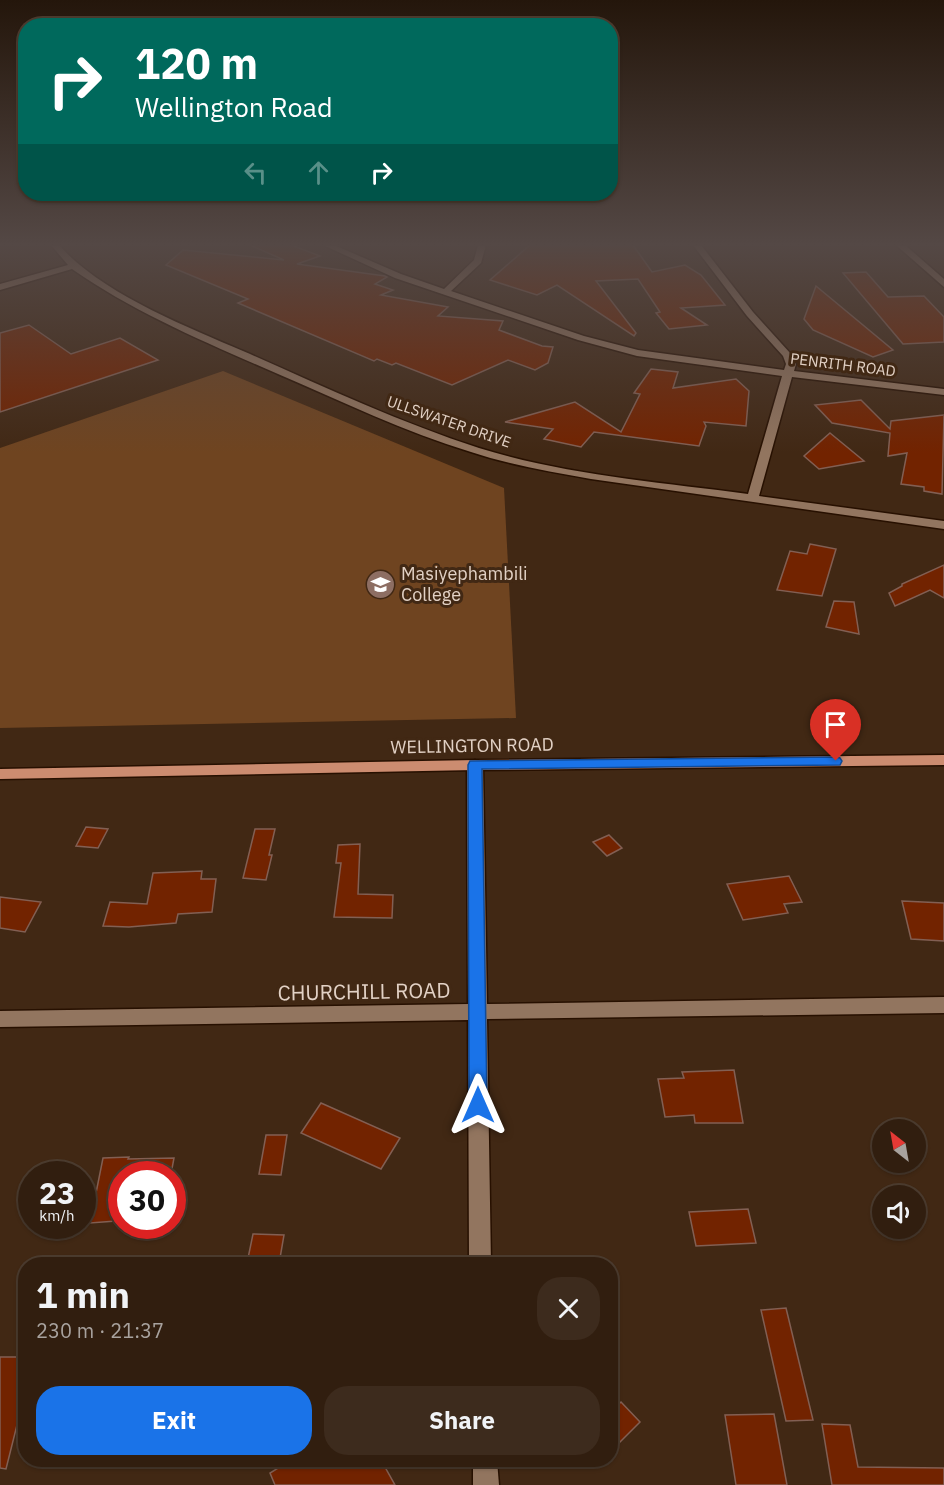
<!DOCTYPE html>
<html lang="en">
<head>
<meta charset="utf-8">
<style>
	body { margin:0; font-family:"IBM Plex Sans",sans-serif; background:#3d2b1d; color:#f1f3f6; height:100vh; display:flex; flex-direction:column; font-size:22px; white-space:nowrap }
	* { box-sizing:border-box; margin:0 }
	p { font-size:20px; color:#a8a29e }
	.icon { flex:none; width:33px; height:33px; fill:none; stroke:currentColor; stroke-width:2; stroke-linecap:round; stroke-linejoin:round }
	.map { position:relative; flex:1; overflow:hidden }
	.side { position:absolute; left:18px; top:1257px; width:600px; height:210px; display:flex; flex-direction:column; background:#311e0f; border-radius:24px; box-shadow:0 2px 4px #0004,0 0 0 2px #4c3c2f }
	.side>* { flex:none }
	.top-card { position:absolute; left:18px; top:18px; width:600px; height:183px; border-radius:24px; box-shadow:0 2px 4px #0004,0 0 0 2px #4c3c2f; background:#00695c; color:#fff; overflow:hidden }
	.needle { width:39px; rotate:329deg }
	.controls { position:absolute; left:872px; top:1119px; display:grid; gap:12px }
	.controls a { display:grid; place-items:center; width:54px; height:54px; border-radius:50%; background:#311e0f; box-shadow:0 2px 4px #0004,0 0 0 2px #4c3c2f; font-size:30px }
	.speed { position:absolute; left:18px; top:1161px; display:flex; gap:12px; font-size:30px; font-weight:700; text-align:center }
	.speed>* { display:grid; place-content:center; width:78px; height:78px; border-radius:50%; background:#311e0f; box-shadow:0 2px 4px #0004,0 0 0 2px #4c3c2f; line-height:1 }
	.speed small { font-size:15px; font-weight:400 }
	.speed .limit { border:9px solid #d22; background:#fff; color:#111 }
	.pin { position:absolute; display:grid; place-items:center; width:51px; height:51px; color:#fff; margin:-62px -26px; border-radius:50% 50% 50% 0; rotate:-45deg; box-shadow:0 0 6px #0007 }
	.pin .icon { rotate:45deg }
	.me { position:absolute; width:66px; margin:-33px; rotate:0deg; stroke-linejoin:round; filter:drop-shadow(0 0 4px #0008) }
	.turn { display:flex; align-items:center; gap:21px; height:126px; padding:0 18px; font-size:27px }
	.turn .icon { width:78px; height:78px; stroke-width:2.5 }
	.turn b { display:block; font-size:42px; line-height:51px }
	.lanes { display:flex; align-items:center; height:57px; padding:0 18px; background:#0003; justify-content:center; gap:30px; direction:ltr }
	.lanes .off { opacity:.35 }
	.round { display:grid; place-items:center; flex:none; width:63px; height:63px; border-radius:24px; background:#3d2b1d }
	.overview { display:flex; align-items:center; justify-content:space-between; height:102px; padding:0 18px }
	h1 { font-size:36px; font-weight:700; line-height:45px }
	.button { display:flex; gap:12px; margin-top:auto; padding:12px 18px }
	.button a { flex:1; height:69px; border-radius:24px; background:#1a73e8; color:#fff; font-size:24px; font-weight:700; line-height:69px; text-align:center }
	.button a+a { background:#3d2b1d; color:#f1f3f6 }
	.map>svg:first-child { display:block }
	.green { fill:#6f4420 }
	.building { fill:#722300; stroke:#825f53; stroke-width:1.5 }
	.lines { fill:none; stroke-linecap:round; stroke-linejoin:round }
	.minor-casing { stroke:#271000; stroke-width:3 }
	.major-casing { stroke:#271000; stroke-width:3 }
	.minor { fill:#92755f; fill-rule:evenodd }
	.major { fill:#cc8c70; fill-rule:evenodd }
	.route { fill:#1a73e8; stroke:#114b97; stroke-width:1.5 }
	.labels { text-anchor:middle; stroke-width:6; stroke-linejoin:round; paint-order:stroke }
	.far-street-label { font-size:15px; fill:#e2d1c5; stroke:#412814 }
	.poi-label { font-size:18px; fill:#e2d1c5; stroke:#412814; text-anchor:start }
	.street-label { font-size:18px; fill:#e2d1c5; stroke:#412814 }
	.near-street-label { font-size:21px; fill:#e2d1c5; stroke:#412814 }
</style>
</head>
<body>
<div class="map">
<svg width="944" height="1485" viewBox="0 0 944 1485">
	<rect width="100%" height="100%" fill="#412814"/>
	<polygon class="green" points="223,371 504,488 516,718 0,728 0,448"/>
	<g class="building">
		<polygon points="250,245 291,245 320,256 297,264 385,276 387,277 375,284 393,290 381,295 448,307 438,316 503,321 499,330 542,346 553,347 548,363 535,370 508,360 452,385 396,363 392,365 377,359 374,361 238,303 248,299 166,265 183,250 284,260"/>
		<polygon points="530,245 633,245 652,272 685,265 701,275 725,305 681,308 707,325 669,329 656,313 660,312 638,279 596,281 636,333 634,336 557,285 537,295 490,280"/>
		<polygon points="866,272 888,297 924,296 944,317 944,342 903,344 843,273"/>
		<polygon points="816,286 893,350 873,357 813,330 804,319"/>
		<polygon points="29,325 71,354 120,338 158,360 0,412 0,333"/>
		<polygon points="651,369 678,372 673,388 736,379 749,391 746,426 704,422 706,426 699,446 594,432 581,447 544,439 553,429 505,422 575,402 621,432 640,394 634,393"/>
		<polygon points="861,400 890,429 891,421 944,415 942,494 924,491 924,487 901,484 907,453 888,456 890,433 832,423 815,405"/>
		<polygon points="830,433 864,461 819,469 804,456"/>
		<polygon points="810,544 836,549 822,596 777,590 790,551 807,554"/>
		<polygon points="944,565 944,598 930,590 895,606 889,593 902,586 902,584"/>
		<polygon points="834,601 854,602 859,634 826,627"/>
		<polygon points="86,827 108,829 98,848 76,846"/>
		<polygon points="255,829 275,829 269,855 272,855 266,880 243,878"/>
		<polygon points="609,835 622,848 607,856 593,842"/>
		<polygon points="360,844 358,894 393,895 392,918 334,917 341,863 336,863 338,845"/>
		<polygon points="202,871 201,879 216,879 212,912 178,914 176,923 129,927 103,926 110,902 147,904 153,873"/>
		<polygon points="789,876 802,902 784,904 788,913 743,920 727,884"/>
		<polygon points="0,897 41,902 25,932 0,928"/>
		<polygon points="902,901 944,903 944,941 911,939"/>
		<polygon points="734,1070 743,1123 695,1123 694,1115 665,1117 658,1079 684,1078 682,1072"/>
		<polygon points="321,1103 400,1138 381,1169 301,1133"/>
		<polygon points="266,1135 287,1135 281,1175 259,1174"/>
		<polygon points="129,1157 128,1159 174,1158 171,1174 122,1174 122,1195 116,1221 90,1223 103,1158"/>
		<polygon points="748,1209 756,1243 696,1246 689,1212"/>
		<polygon points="253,1234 284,1235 279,1264 247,1263"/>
		<polygon points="786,1308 813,1420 786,1421 761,1310"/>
		<polygon points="0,1357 26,1357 26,1405 22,1405 6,1469 0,1468"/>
		<polygon points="621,1402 640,1422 610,1452 610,1412"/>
		<polygon points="774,1414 787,1485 736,1485 725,1415"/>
		<polygon points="822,1424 850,1425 858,1467 944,1468 944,1485 832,1485"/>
		<polygon points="291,1460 381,1460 395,1485 275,1485 270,1473"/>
	</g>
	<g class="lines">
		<defs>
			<g id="minor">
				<path d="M51,245h8c42,48 126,81 184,106 77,34 155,71 236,97 86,27 179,34 269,46l34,-118 -145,-20 -59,-16 -183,-62 -72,-33h11l67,29 43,15 30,-29 4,-15h8l-5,18 -30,28 133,45 54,14 146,20 2,-6 -3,-8 -36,-40 -54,-71h8l52,67 37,41 6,11 -2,7 150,18v6l-152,-18 -33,119 185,25v8l-353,-50c-40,-7 -81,-14 -120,-27 -66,-20 -130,-51 -193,-78 -71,-31 -143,-61 -206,-105l-72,21v-6l68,-19z"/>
				<polygon points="896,245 905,245 944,279 944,287"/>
				<polygon points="475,760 483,765 487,1004 944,997 944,1013 487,1019 491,1264 469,1264 468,1020 0,1027 0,1011 468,1004 467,765"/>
				<polygon points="473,1460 497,1460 499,1485 473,1485"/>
			</g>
			<polygon id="major" points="944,755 944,765 475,770 0,779 0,769 475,760"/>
		</defs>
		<use href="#minor" class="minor-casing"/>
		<use href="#major" class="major-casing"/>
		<use href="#minor" class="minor"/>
		<use href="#major" class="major"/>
	</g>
	<linearGradient id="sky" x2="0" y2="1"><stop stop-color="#24160b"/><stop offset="0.54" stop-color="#544845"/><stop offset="1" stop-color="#544845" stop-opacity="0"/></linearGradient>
	<rect width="944" height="453" fill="url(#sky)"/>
	<polygon class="route" points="836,757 840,758 842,761 840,765 482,769 487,1105 485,1110 478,1113 472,1110 469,1105 468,765 470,761"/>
	<defs>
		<symbol id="school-disc" viewBox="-11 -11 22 22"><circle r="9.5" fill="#8d6e63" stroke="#412814"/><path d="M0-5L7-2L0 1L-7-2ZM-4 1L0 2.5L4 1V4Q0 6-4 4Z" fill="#fff"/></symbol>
	</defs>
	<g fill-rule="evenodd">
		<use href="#school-disc" x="364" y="568" width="33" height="33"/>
	</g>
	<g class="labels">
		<g class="far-street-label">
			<text transform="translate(843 365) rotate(7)" y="5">PENRITH ROAD</text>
			<text transform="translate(449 422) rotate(19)" y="5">ULLSWATER DRIVE</text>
		</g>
		<g class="poi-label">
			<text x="401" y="580">Masiyephambili<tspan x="401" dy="21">College</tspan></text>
		</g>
		<g class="street-label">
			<text transform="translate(472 746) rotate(-1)" y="6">WELLINGTON ROAD</text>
		</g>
		<g class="near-street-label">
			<text transform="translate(364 992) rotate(-1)" y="7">CHURCHILL ROAD</text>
		</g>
	</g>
</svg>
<div class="controls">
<a><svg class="needle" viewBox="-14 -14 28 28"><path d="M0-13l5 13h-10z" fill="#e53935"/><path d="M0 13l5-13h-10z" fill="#a8a29e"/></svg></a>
<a><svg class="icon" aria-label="sound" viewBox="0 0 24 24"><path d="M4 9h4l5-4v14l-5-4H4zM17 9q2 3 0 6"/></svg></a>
</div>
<div class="speed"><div>23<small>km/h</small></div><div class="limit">30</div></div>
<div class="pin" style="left:836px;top:761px;background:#d93025"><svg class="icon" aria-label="arrive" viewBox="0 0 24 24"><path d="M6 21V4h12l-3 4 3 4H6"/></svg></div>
<svg class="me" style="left:478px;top:1105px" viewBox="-20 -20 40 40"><path d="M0-17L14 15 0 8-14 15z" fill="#1a73e8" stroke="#fff" stroke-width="4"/></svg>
<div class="top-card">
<div class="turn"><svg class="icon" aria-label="right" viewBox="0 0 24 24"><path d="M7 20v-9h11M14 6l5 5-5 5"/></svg><div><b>120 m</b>Wellington Road</div></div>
<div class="lanes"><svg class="icon off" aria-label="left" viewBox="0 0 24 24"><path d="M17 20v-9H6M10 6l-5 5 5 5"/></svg><svg class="icon off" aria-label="ahead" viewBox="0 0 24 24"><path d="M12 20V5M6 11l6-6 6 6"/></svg><svg class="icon" aria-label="right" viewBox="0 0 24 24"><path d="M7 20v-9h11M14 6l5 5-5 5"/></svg></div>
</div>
<section class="side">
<div class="overview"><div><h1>1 min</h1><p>230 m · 21:37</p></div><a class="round"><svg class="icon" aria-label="close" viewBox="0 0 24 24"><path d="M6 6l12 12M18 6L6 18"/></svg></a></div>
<div class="button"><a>Exit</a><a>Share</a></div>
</section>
</div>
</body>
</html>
